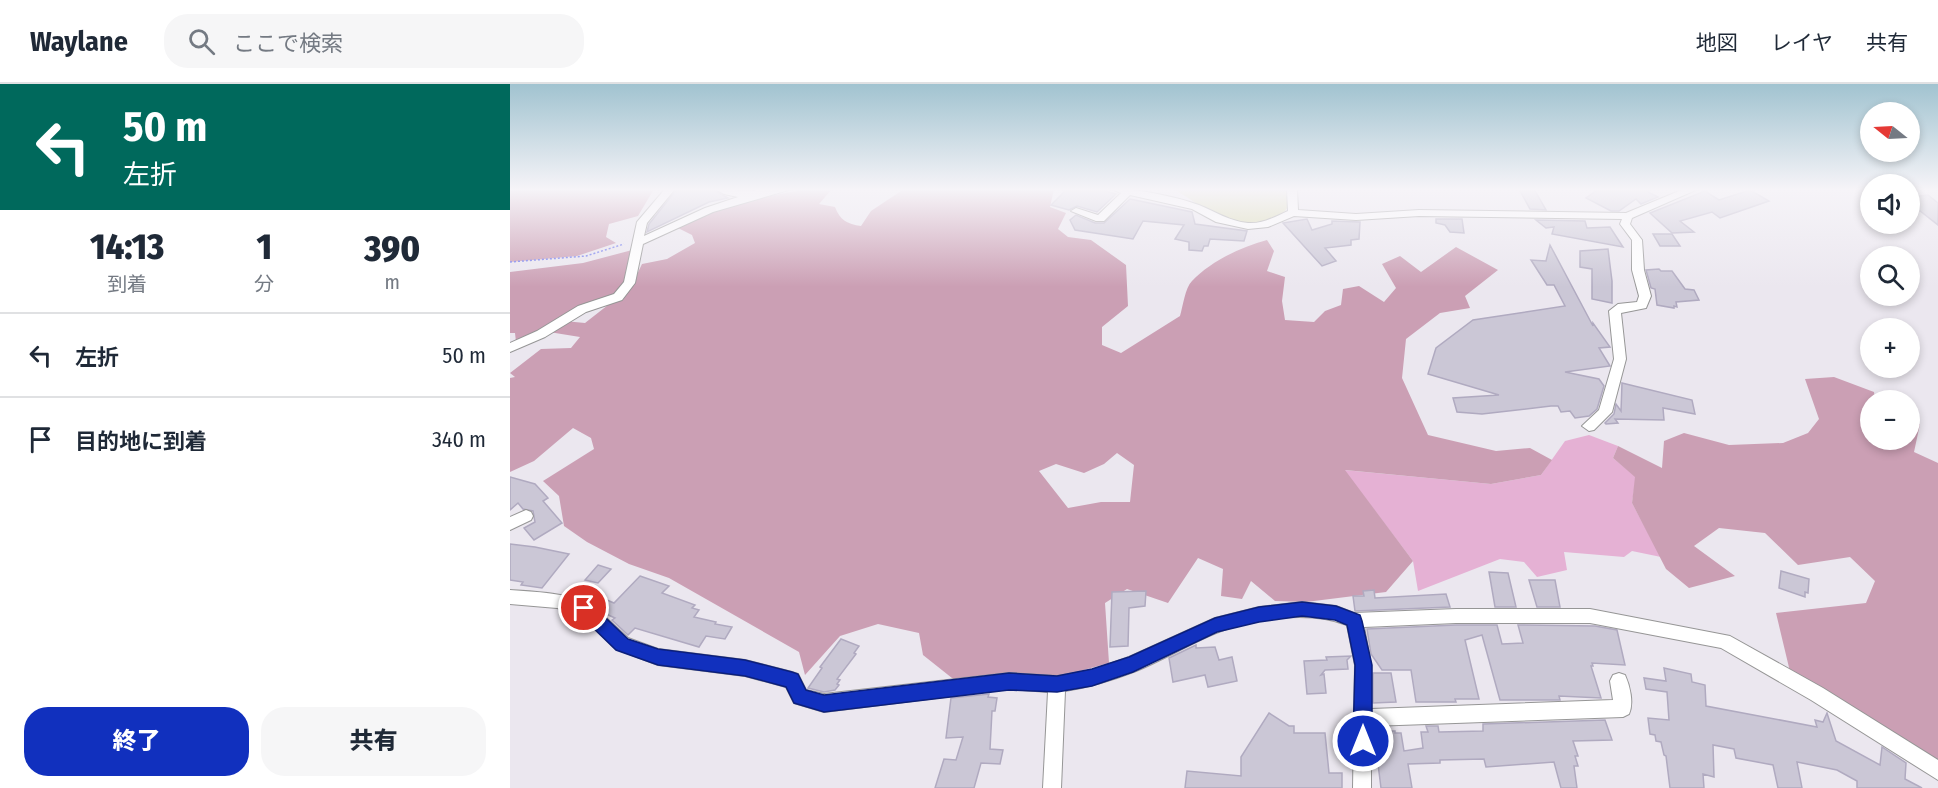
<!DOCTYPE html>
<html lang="ja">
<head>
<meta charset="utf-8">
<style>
	body { margin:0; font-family:"Fira Sans Condensed","Noto Sans JP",sans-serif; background:#f6f6f7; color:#1f2937; height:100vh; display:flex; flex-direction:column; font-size:22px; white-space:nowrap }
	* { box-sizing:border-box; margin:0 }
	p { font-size:20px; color:#747a83 }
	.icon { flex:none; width:33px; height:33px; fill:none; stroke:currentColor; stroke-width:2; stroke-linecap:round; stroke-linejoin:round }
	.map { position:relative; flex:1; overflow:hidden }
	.details { display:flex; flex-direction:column; background:#fff; width:510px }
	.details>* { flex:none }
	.guide { background:#00695c; color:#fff; overflow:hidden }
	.needle { width:39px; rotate:288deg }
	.fabs { position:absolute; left:1350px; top:18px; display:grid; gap:12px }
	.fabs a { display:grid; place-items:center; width:60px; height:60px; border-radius:50%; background:#fff; box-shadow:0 3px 9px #0003; font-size:30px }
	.pin { position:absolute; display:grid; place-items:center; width:51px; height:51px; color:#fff; margin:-26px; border:3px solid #fff; border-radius:50%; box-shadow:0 2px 6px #0007 }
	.me { position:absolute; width:66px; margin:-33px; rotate:0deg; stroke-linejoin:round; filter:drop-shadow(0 0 4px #0008) }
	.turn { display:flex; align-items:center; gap:21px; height:126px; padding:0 24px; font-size:27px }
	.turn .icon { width:78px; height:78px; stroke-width:2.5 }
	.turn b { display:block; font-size:42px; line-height:51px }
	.eta { display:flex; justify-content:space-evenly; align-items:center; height:102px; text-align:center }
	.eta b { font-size:36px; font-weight:800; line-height:42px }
	.button { display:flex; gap:12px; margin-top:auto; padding:12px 24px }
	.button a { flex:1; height:69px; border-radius:24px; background:#1130be; color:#fff; font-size:24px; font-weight:800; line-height:69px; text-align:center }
	.button a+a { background:#f6f6f7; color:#1f2937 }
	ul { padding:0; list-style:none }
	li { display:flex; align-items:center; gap:18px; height:84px; padding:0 24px; border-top:2px solid #e0e1e3 }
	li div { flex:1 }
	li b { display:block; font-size:22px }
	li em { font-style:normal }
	header { display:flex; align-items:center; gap:36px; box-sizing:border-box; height:84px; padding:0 30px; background:#fff; border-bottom:2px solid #e0e1e3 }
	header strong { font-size:28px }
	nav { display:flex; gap:33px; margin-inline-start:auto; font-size:21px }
	.search { width:420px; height:54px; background:#f6f6f7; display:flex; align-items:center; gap:15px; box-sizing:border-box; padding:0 21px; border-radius:24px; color:#747a83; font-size:22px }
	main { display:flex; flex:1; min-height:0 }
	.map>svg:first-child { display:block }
	.grass { fill:#e5b1d4 }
	.forest { fill:#cb9fb4; fill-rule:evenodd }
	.water { fill:#d7d9ab }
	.building { fill:#cbc7d6; stroke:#b0aac0; stroke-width:1.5 }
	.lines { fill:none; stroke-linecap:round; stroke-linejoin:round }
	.minor-casing { stroke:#969696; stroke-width:2 }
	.path { stroke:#7981ee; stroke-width:1.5; stroke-dasharray:2 2; stroke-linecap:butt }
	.minor { fill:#fff; fill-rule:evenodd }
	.route { fill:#1130be; stroke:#0b1f7c; stroke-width:1.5 }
</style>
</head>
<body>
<header>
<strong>Waylane</strong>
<div class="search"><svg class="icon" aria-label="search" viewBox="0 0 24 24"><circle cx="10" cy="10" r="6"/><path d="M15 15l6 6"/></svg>ここで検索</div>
<nav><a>地図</a><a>レイヤ</a><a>共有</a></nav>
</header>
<main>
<section class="details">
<div class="guide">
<div class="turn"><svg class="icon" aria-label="left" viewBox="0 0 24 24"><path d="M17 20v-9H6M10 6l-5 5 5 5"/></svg><div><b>50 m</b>左折</div></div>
</div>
<div class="eta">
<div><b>14:13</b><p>到着</p></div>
<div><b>1</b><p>分</p></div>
<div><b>390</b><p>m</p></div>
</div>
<ul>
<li><svg class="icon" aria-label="left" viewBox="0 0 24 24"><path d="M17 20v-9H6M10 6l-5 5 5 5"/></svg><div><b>左折</b></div><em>50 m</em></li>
<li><svg class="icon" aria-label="arrive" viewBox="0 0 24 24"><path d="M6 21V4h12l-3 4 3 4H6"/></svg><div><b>目的地に到着</b></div><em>340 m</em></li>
</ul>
<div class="button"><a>終了</a><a>共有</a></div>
</section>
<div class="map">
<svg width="1428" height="704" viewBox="0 0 1428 704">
	<rect width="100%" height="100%" fill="#ebe7ef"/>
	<polygon class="grass" points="1079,351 1108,362 1103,374 1126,393 1122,419 1151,473 1122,467 1114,473 1054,468 1057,486 1027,493 1014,478 990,475 908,507 903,477 834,386 981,400 1031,391 1055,357"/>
	<g class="forest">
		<polygon points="0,105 144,105 128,132 99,140 96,153 106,159 67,172 0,178"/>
		<path d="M301,105h21l-13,15 16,3c5,13 12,17 26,19l10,-15 33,-22h150l-4,18 16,6 -8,16 10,8 23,3 35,25 2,41 -26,21v18l19,8 59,-37c3,-10 5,-28 12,-35 19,-20 49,-34 75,-41l7,11 -7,20 18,6 -3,24 3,19 29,2 11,-11 16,-6 2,-16 16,-3 25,16 12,-14 -14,-24 18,-8 21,16 35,-25 42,23 -33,26 5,12 -30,5 -34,26 -4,39 26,57 68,16 34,-3 22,12 -11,15 -50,9 -146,-14 68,91 -27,31 -80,10 -31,-1 -24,-20 -9,18 -21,-3 2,-27 -25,-11 -30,45 -41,-14 -22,14 4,60 -58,16 -94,3 -34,-27 -4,-22 -41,-9 -38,12 -35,39 -6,-23 -130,-74 -40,-14 -42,-22 -23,-16 -5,-30 -16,-15 51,-32 -3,-11 -18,-10 -39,33 -24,11v-94l5,-1 -5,-4 31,-24 30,-1 9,-11 -31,-5 15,-11 21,2 46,-36 11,-23 25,-5 28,-16 -3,-8 -16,-8c44,-19 88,-32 135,-38zM607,369l17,12 -4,37h-29l-33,6 -29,-37 17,-7 28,9 20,-9z"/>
		<polygon points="126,165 117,198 107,211 6,258 5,249 0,249 0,188 73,179"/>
		<polygon points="1324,293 1364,308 1365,316 1360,316 1360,356 1400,356 1400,336 1410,340 1404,368 1428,379 1428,681 1282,596 1266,529 1356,519 1365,497 1340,473 1288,481 1255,449 1209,444 1184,462 1225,492 1179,504 1156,485 1122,419 1125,393 1103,374 1108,362 1152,384 1154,357 1174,349 1219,361 1273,359 1298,349 1309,335 1295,295"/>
	</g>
	<path class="water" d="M664,105h113c1,7 3,16 -2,22 -13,15 -42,14 -58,9 -18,-7 -37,-21 -53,-31z"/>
	<g class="building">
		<polygon points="167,105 202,105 218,114 199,118 137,148 139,140"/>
		<polygon points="557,105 586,105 606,110 587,128 567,122 559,126 541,121"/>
		<polygon points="1009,105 1024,105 1036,126 1020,125"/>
		<polygon points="1089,105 1140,105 1136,107 1148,113 1131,120 1126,115 1109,127 1101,127 1076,114"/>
		<polygon points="1240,106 1259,117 1210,134 1202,128 1170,137 1184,148 1162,149 1140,129 1195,107 1209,116"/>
		<polygon points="1418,111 1428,119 1428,141 1400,119 1400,113"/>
		<polygon points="620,115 682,128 685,140 737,147 734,157 700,155 698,162 694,162 692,167 679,166 679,158 665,155 674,141 633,137 623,155 565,146 560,136 566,131 585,139 594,139"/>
		<polygon points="797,135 802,146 822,140 822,137 850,138 849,155 841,156 841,161 815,164 826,177 812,182 773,139"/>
		<polygon points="926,135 952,135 954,149 940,148 935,141 926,139"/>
		<polygon points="1026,136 1075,137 1077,144 1100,143 1113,163 1042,150 1044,143 1036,144"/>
		<polygon points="1143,150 1162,150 1170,162 1150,162"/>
		<polygon points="1040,161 1083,242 1083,239 1100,263 1089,264 1100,282 1055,288 1089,295 1094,302 1087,325 1079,332 1065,334 1060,327 1051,328 1048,322 1041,322 972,330 947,328 943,314 989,311 918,290 926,264 963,236 1055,222 1044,201 1037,201 1021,176 1036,177"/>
		<polygon points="1098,165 1102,197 1102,219 1082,215 1082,185 1070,183 1070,167"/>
		<polygon points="1149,185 1151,187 1162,187 1175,205 1184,206 1189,216 1166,218 1167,223 1164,222 1164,224 1147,221 1145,205 1141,204 1136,186"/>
		<polygon points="1112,299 1182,316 1185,330 1153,324 1154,336 1105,335 1108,339 1096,340 1095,339 1104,330 1106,320 1111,327"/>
		<polygon points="0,393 25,400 38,414 33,417 52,439 24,456 14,444 25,438 23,427 13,425 8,419 0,426"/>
		<polygon points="0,460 25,463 59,470 32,504 11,501 13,498 0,496"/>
		<polygon points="88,481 101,485 88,499 75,496"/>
		<polygon points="1271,487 1299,495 1298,509 1295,508 1295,513 1269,504"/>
		<polygon points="979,488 998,489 1006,523 985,523"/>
		<polygon points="130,492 159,502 152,509 185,521 182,524 189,526 184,533 206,538 205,540 222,543 215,555 196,552 189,563 125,544 118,551 102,536 105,534 96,530 85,521 92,514 104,519"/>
		<polygon points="1019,496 1045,496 1050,523 1027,523"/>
		<polygon points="864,506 865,514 936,510 940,523 845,527 843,512 854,512 853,507"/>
		<polygon points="636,507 635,522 619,524 618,562 600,563 602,508"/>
		<polygon points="946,541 987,541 992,560 1013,559 1008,541 1085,542 1107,546 1115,581 1082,579 1083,582 1081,582 1091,614 1049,612 1050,616 990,616 972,551 955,556 969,615 945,615 946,618 906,618 901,586 872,586 861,570 857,545"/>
		<polygon points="331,555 349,562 344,569 346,570 327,595 330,596 327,600 329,601 325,606 314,608 298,604 312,584 310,583"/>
		<polygon points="686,561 686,564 705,563 709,576 722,573 727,597 698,603 695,591 663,598 659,574"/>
		<polygon points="841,572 837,576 838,585 815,586 811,591 814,590 816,609 797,610 794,577 817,576 816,573"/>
		<polygon points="1154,584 1181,590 1182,598 1195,601 1196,622 1307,643 1305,636 1313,638 1317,629 1326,657 1370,681 1372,663 1396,679 1395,695 1412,704 1347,704 1347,697 1327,686 1287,678 1292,704 1268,704 1263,681 1226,674 1224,665 1203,661 1204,693 1193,690 1194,704 1160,704 1156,672 1154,671 1151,658 1146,657 1145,651 1140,650 1138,634 1159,636 1157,608 1136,605 1134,594 1156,597"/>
		<polygon points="863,589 881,589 886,618 863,619"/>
		<polygon points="479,610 478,613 487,614 485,627 482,627 480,665 493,666 490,680 471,679 464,704 425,704 434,675 446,676 453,653 436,654 441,614"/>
		<polygon points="759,629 779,642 784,642 784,649 815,649 819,689 832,689 832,704 675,704 677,687 731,692 731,673"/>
		<polygon points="1095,636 1102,656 1063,657 1068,672 1065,672 1068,682 1064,682 1067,704 1051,704 1044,678 976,683 974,675 930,676 930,679 898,680 902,704 871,704 868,680 863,680 864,647 885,647 885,649 891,649 894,667 913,664 911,648 918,648 916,642 928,642 929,648 973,647 973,640"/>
	</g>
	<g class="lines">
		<defs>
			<g id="minor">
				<polygon points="155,105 165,105 137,139 134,152 195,124 228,113 214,110 205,105 244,107 245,105 282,105 203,128 133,160 125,199 112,216 76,228 35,253 0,268 0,259 27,247 68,222 104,210 114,198 127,138"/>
				<path d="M602,105c23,-1 66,8 87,16 17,7 30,16 49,18 14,1 27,-6 40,-12l-1,-22h10l1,21 58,4 63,-4 207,3 58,-24h14l-66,29 -2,6 12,16 2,30 7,26 -5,12 -25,5 5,46 -14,53 -18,18 -5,1 -7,-5 17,-16 15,-51 -5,-48 9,-7 19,-2 2,-6 -7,-26v-30l-12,-16 2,-5 -203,-3 -63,4 -62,-4 -26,11 -20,2 -32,-7 -24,-13 -62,-14 -26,26h-8l-25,-10 5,-3 22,7 23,-22z"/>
				<polygon points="16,426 21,428 23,432 21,436 0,446 0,433"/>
				<path d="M0,506c27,2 54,3 80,13l38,35 30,11 87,11 47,12 6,2 8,16 18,4 185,-21 48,3 35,-6 37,-13 86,-39 44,-11 43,-5 34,4 18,7 102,-4h134l140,27 93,52 115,72v20l-127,-80 -90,-52 -131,-25h-134l-92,4 7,38v44l242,-9 -3,-19 3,-6 6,-2 6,2c5,11 9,28 4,39l-6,3 -252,9v62h-18l2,-123 -8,-40c-37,-15 -96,-7 -131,8 -27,11 -53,27 -80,38 -23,9 -46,16 -71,20l-4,97h-18l5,-96 -39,-3 -185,23 -30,-9 -8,-16 -41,-11 -87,-11 -42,-16 -37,-35 -22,-6 -47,-4z"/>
			</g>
		</defs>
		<use href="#minor" class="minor-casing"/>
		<polyline class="path" points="0,178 76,172 114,160"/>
		<use href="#minor" class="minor"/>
	</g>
	<linearGradient id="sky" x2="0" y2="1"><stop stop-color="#a1c3d0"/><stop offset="0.52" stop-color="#f6f4f8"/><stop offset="1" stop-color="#f6f4f8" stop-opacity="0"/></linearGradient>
	<rect width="1428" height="203" fill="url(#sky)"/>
	<polygon class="route" points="74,517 80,519 118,555 148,565 235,576 282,588 288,590 296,606 314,611 499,589 547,592 582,585 619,573 705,534 749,523 792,518 826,522 850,531 852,537 862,581 862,657 859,664 853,667 846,664 843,657 845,581 837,541 825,536 792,532 749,538 707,548 623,588 582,602 547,608 499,606 314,628 284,619 276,603 235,592 148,581 106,566 68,529 66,524 68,519"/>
</svg>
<div class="fabs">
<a><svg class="needle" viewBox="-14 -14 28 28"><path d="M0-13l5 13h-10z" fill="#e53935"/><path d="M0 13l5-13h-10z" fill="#747a83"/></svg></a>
<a><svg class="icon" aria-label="sound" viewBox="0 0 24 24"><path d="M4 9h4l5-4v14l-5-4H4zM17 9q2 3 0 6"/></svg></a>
<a><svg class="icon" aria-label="search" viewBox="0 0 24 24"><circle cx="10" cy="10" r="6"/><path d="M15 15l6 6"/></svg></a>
<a>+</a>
<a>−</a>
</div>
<div class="pin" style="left:74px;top:524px;background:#d93025"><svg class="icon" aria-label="arrive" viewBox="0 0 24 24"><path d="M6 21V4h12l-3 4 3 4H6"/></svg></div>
<svg class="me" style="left:853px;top:657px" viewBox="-20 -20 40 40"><circle r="17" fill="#1130be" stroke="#fff" stroke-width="3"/><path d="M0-11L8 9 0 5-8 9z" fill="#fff"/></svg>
</div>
</main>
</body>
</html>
